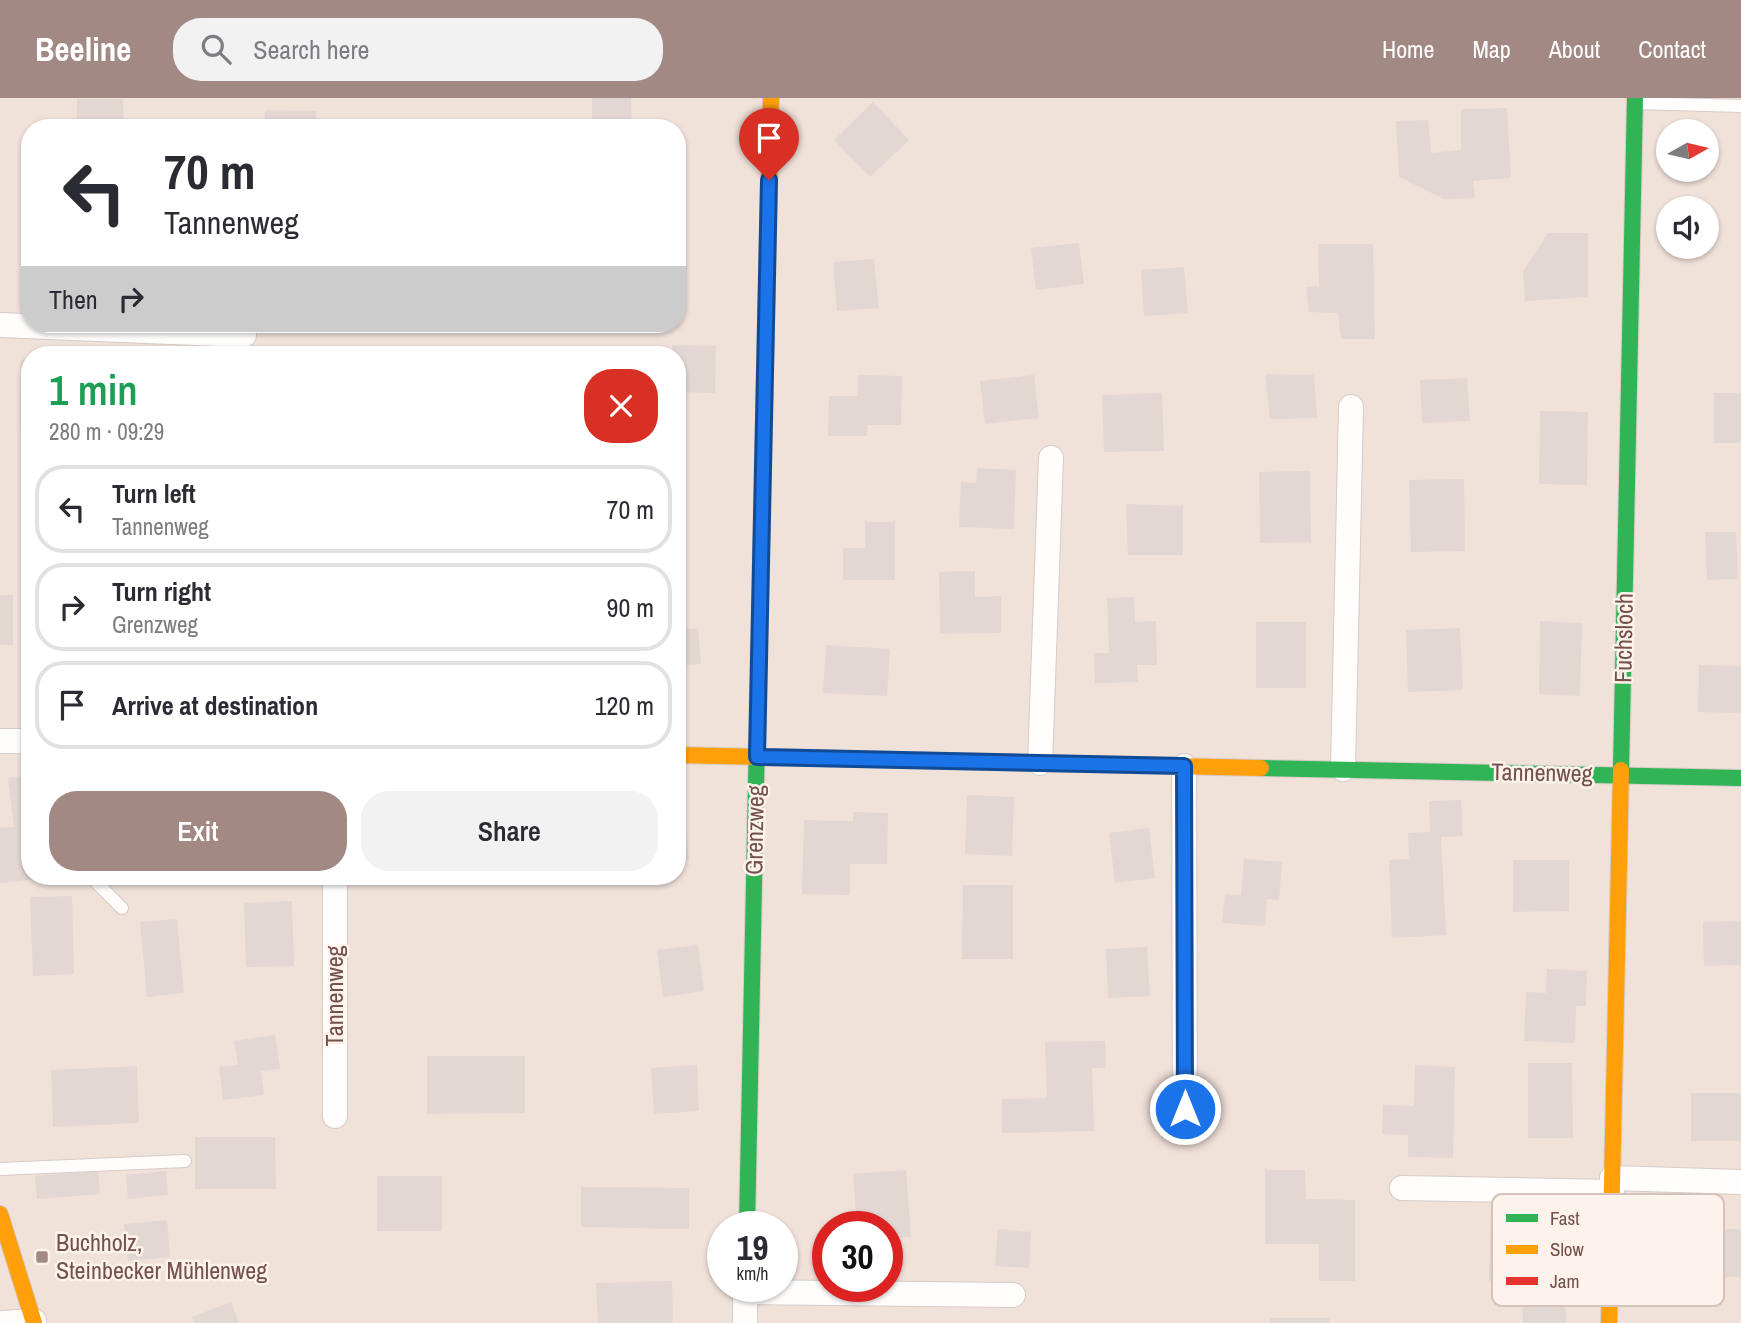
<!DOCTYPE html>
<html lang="en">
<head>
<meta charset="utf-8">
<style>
	body { margin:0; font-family:"Archivo Narrow",sans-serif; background:#f2f2f3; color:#2b2b33; height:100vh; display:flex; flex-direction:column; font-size:26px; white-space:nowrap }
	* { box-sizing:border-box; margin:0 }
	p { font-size:23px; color:#7c7c81 }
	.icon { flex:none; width:38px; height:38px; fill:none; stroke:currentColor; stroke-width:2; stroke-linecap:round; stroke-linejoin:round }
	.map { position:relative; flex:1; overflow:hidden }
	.panel { position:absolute; left:21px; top:248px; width:665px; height:539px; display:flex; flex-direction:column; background:#fff; border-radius:28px; box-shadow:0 2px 5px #0004 }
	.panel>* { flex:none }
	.guide { position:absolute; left:21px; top:21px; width:665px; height:214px; border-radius:28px; box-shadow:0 2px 5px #0004; background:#fff; color:#2b2b33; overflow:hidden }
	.needle { width:46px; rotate:82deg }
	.fabs { position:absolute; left:1656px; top:21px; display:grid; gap:14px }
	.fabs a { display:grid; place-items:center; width:63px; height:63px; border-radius:50%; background:#fff; box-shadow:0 2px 5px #0004; font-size:35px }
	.speed { position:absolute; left:707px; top:1113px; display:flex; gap:14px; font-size:35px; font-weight:700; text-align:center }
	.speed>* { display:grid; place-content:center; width:91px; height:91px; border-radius:50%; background:#fff; box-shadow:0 2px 5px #0004; line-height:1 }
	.speed small { font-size:18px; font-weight:400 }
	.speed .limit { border:10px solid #d22; background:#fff; color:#111 }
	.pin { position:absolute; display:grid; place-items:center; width:60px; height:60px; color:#fff; margin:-72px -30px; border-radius:50% 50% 50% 0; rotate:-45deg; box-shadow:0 0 7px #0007 }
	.pin .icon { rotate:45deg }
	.me { position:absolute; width:77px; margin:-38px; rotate:0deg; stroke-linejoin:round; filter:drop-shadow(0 0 5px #0008) }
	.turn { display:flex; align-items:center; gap:24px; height:147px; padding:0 28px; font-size:32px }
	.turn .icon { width:91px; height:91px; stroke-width:2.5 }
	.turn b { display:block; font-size:49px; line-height:60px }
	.then { display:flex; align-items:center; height:66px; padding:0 28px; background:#0003; gap:14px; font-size:26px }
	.round { display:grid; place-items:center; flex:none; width:74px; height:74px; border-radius:28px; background:#f2f2f3 }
	.headline { display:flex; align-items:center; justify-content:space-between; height:119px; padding:0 28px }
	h1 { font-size:42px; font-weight:600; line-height:52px; color:#1e9e55 }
	.action { display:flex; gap:14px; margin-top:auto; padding:14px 28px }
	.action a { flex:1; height:80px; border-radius:28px; background:#a28984; color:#fff; font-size:28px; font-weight:600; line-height:80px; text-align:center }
	.action a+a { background:#f2f2f3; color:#2b2b33 }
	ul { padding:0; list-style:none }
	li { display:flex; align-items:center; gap:21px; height:88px; margin:0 14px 10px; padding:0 14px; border:4px solid #e1e1e2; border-radius:28px }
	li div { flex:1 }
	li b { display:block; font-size:26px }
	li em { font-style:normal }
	header { display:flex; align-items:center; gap:42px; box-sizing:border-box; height:98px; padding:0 35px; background:#a28984; color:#fff }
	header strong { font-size:33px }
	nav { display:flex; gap:38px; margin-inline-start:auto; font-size:24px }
	.search { width:490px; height:63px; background:#f2f2f3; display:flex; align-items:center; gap:18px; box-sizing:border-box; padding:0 24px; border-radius:28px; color:#7c7c81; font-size:26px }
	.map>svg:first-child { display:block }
	.residential { fill:#f0e1d9; fill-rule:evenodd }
	.building { fill:#e3d7d3 }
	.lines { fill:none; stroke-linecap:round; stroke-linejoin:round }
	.lane-casing { stroke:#d6ccc8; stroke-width:14 }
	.street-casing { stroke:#d6ccc8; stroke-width:26 }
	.fast-casing { stroke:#d6cbc8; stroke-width:18 }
	.slow-casing { stroke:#d6cbc8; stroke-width:18 }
	.jam-casing { stroke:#d6cbc8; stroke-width:18 }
	.lane { stroke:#fefdfc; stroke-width:12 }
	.street { stroke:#fefdfc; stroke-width:24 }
	.fast { stroke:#30b455; stroke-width:16 }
	.slow { stroke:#ff9f0a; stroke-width:16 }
	.jam { stroke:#e5322d; stroke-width:16 }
	.route-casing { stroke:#114b97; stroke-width:18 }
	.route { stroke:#1a73e8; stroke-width:12 }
	.poi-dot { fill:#a28984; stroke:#fef3ec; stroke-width:2.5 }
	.labels { text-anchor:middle; stroke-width:5; stroke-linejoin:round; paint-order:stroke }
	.street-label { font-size:24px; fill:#74514c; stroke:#fef3ec }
	.poi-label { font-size:24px; fill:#74514c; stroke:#fef3ec; text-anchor:start }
	.key { fill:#fef3ec; stroke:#d5c2bc; stroke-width:2 }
	.key-label { font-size:19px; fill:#74514c }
</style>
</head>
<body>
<header>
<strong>Beeline</strong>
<div class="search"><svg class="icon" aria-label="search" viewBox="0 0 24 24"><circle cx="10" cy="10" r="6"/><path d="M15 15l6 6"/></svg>Search here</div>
<nav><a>Home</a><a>Map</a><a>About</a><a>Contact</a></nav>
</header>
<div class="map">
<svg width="1741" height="1225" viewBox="0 0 1741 1225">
	<rect width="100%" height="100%" fill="#f7f0eb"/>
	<path class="residential" d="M0,0h1741v1225h-1741zM30,30h647v196h-647zM1668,33h38v39h-38zM1668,110h38v39h-38zM30,257h647v522h-647zM723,1129h59v59h-59zM828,1129h59v59h-59z"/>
	<g class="building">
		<polygon points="592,0 631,0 632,30 569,30 569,26 592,26"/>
		<polygon points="77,1 123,1 124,30 77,30"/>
		<polygon points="873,4 909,42 870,79 834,42"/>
		<polygon points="1507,10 1511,80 1473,83 1475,100 1444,101 1399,79 1396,23 1428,22 1431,55 1461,52 1461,11"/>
		<polygon points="265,12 316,13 316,30 265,30"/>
		<polygon points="1548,135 1588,135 1588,199 1525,203 1523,173"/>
		<polygon points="1079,145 1084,186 1036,192 1031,150"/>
		<polygon points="1318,146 1373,146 1375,241 1341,241 1338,215 1309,214 1306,189 1319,188"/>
		<polygon points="874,161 879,210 837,213 833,164"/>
		<polygon points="1184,169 1188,215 1144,218 1141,172"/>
		<polygon points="672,247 716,248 715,295 677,294 677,257 672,257"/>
		<polygon points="21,262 30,262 30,327 20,327"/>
		<polygon points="1265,276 1314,277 1317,320 1270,321"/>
		<polygon points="858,277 902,278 901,327 868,327 867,338 828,338 829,298 858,298"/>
		<polygon points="1034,277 1039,320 985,326 980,283"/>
		<polygon points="1467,280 1470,323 1422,325 1420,282"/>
		<polygon points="1162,295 1164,353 1104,354 1102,297"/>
		<rect x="1714" y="295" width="27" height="50"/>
		<polygon points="1540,313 1588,314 1587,387 1539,386"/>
		<polygon points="977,370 1016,372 1014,431 959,429 961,384 976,385"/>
		<polygon points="1310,373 1311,444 1260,445 1259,374"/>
		<polygon points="1464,381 1465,453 1411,454 1409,382"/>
		<polygon points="1126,406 1183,408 1183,457 1128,457"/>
		<polygon points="865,424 895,424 895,482 843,482 843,450 865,450"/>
		<polygon points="1705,434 1736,434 1738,481 1707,482"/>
		<polygon points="975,473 975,499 1001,498 1001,535 940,536 939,474"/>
		<rect x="0" y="497" width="13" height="50"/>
		<polygon points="1134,499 1135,524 1156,523 1157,567 1137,567 1138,584 1095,585 1094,555 1109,555 1107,500"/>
		<polygon points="1540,523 1582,525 1580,598 1539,596"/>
		<rect x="1256" y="524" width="50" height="66"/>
		<polygon points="698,530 701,566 677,568 677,532"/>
		<polygon points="1460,530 1463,592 1408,594 1406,532"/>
		<polygon points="826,547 890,551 887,598 823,595"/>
		<polygon points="1699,567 1741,568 1741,615 1698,614"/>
		<polygon points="30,677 30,779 40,779 40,781 0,785 0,730 14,729 8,680"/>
		<polygon points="967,697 1014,699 1012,758 965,756"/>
		<polygon points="1461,702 1463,738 1441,739 1446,837 1392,840 1389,762 1409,761 1408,735 1430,734 1429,703"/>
		<polygon points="684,712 689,762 677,763 677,713"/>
		<polygon points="853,714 888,715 887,766 850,766 850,797 802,796 804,722 853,723"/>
		<polygon points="1149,730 1155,780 1115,785 1109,735"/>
		<polygon points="1244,761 1282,764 1279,802 1267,801 1265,828 1222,825 1225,796 1241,797"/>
		<polygon points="1513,762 1569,762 1569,813 1513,814"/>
		<polygon points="963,787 1013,787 1013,861 962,861"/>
		<polygon points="72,798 74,876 33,878 30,799"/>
		<polygon points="292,803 294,868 246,869 244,805"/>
		<polygon points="177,821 184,895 147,899 140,824"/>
		<polygon points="1741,823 1741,867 1704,868 1703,824"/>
		<polygon points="698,847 704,893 663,899 657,852"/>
		<polygon points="1147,849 1150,898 1108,900 1106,851"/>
		<polygon points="1547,871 1587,873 1586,908 1576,908 1575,945 1524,943 1526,894 1546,895"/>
		<polygon points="275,937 280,971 261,973 264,997 223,1002 219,969 238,967 234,943"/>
		<polygon points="1105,943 1106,970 1092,970 1094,1033 1002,1035 1002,1001 1047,1000 1045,944"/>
		<polygon points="427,958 525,958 525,1015 427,1016"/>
		<polygon points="1528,965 1572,965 1573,1040 1528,1040"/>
		<polygon points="697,967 699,1013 654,1016 651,970"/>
		<polygon points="1415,967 1455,969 1453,1060 1408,1059 1408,1037 1382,1036 1383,1007 1414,1008"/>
		<polygon points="137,968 139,1025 53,1029 51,972"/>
		<rect x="1691" y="995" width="50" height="48"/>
		<polygon points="195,1039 275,1039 276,1091 195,1091"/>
		<polygon points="906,1072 911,1139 887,1141 887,1129 857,1129 853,1076"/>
		<polygon points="1265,1072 1305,1072 1306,1101 1355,1102 1355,1183 1319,1183 1319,1146 1265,1146"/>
		<polygon points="98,1073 100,1096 37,1101 35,1078"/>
		<polygon points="166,1073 168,1097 128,1101 126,1077"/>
		<rect x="377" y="1078" width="65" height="55"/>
		<polygon points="581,1089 689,1090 689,1131 581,1129"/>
		<polygon points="1491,1101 1556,1103 1556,1135 1536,1135 1535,1183 1489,1183"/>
		<polygon points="167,1122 170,1159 128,1163 124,1126"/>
		<polygon points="998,1131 1031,1134 1029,1170 995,1168"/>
		<polygon points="1689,1131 1741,1131 1741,1179 1689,1178"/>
		<polygon points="672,1183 673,1225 598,1225 596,1185"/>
		<polygon points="231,1204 239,1225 195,1225 192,1219"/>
		<polygon points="1522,1205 1565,1205 1566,1225 1523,1225"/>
		<rect x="1270" y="1220" width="59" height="5"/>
	</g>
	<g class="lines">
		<defs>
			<g id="lane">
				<polyline points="1636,5 1741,8"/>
				<polyline points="94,779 97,785 122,810"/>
				<polyline points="0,1071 185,1063"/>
			</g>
			<g id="street">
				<polyline points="0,227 244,237"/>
				<polyline points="0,643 30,643"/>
				<polyline points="1040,665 1051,360"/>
				<polyline points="1184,668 1185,1011"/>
				<polyline points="1343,671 1351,309"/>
				<polyline points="335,779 335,1018"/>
				<polyline points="1612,1080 1741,1084"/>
				<polyline points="1402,1090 1612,1094"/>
				<polyline points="745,1194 1013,1197"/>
				<polyline points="3,1225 34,1223"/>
				<polyline points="745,1225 745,1188"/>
			</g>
			<g id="fast">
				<polyline points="1261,670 1741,680"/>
				<polyline points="1621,672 1635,0"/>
				<polyline points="747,1129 758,589"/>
			</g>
			<g id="slow">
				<polyline points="765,269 771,0"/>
				<polyline points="677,657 1261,670"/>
				<polyline points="0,1116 34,1225"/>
				<polyline points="1609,1225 1621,672"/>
			</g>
			<polyline id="jam" points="758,589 765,269"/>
		</defs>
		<use href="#lane" class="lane-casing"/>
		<use href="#street" class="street-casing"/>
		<use href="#fast" class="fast-casing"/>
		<use href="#slow" class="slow-casing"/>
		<use href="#jam" class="jam-casing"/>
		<use href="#lane" class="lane"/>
		<use href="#street" class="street"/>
		<use href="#fast" class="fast"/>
		<use href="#slow" class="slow"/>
		<use href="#jam" class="jam"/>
	</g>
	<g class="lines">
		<defs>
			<polyline id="route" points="769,82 757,659 1184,668 1185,1011"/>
		</defs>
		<use href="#route" class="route-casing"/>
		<use href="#route" class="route"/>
	</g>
	<rect class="poi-dot" x="35" y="1152" width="14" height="14" rx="3.5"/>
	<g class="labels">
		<g class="street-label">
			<text transform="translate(1624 540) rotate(-89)" y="8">Fuchsloch</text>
			<text transform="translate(1542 675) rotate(1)" y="8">Tannenweg</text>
			<text transform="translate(755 732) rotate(-89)" y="8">Grenzweg</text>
			<text transform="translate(335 898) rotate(-90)" y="8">Tannenweg</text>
		</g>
		<g class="poi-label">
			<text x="56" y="1153">Buchholz,<tspan x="56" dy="28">Steinbecker Mühlenweg</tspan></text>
		</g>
	</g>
	<rect x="1492" y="1096" width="232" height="112" rx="10" class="key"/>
	<rect x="1506" y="1116" width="32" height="8" fill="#30b455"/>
	<rect x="1506" y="1147" width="32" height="9" fill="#ff9f0a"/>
	<rect x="1506" y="1179" width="32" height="8" fill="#e5322d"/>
	<g class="key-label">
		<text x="1550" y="1127">Fast</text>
		<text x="1550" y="1158">Slow</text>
		<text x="1550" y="1190">Jam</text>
	</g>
</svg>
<div class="fabs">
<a><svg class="needle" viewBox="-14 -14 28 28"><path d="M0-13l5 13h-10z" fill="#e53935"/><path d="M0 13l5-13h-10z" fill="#7c7c81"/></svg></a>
<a><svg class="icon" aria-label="sound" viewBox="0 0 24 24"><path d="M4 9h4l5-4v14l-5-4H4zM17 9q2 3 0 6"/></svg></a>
</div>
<div class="speed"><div>19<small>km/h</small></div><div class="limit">30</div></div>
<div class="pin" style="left:769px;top:82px;background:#d93025"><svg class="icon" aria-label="arrive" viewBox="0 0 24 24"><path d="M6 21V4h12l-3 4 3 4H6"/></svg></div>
<svg class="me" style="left:1185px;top:1011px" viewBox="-20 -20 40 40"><circle r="17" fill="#1a73e8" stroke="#fff" stroke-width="3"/><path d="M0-11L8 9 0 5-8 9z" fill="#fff"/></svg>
<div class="guide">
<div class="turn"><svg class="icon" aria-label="left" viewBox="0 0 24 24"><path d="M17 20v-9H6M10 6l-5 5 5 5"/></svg><div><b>70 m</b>Tannenweg</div></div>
<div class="then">Then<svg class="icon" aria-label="right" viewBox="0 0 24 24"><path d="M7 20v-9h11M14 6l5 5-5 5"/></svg></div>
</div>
<section class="panel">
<div class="headline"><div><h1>1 min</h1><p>280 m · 09:29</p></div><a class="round" style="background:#d93025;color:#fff"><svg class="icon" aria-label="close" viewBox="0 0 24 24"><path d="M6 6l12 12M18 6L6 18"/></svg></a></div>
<ul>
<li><svg class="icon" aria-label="left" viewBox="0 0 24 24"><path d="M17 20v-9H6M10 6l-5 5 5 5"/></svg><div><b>Turn left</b><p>Tannenweg</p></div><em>70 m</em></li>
<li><svg class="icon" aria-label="right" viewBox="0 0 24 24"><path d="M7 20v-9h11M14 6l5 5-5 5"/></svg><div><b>Turn right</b><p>Grenzweg</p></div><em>90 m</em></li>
<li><svg class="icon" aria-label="arrive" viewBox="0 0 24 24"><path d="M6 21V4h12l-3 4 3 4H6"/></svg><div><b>Arrive at destination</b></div><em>120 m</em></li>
</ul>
<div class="action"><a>Exit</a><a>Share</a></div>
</section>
</div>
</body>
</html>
